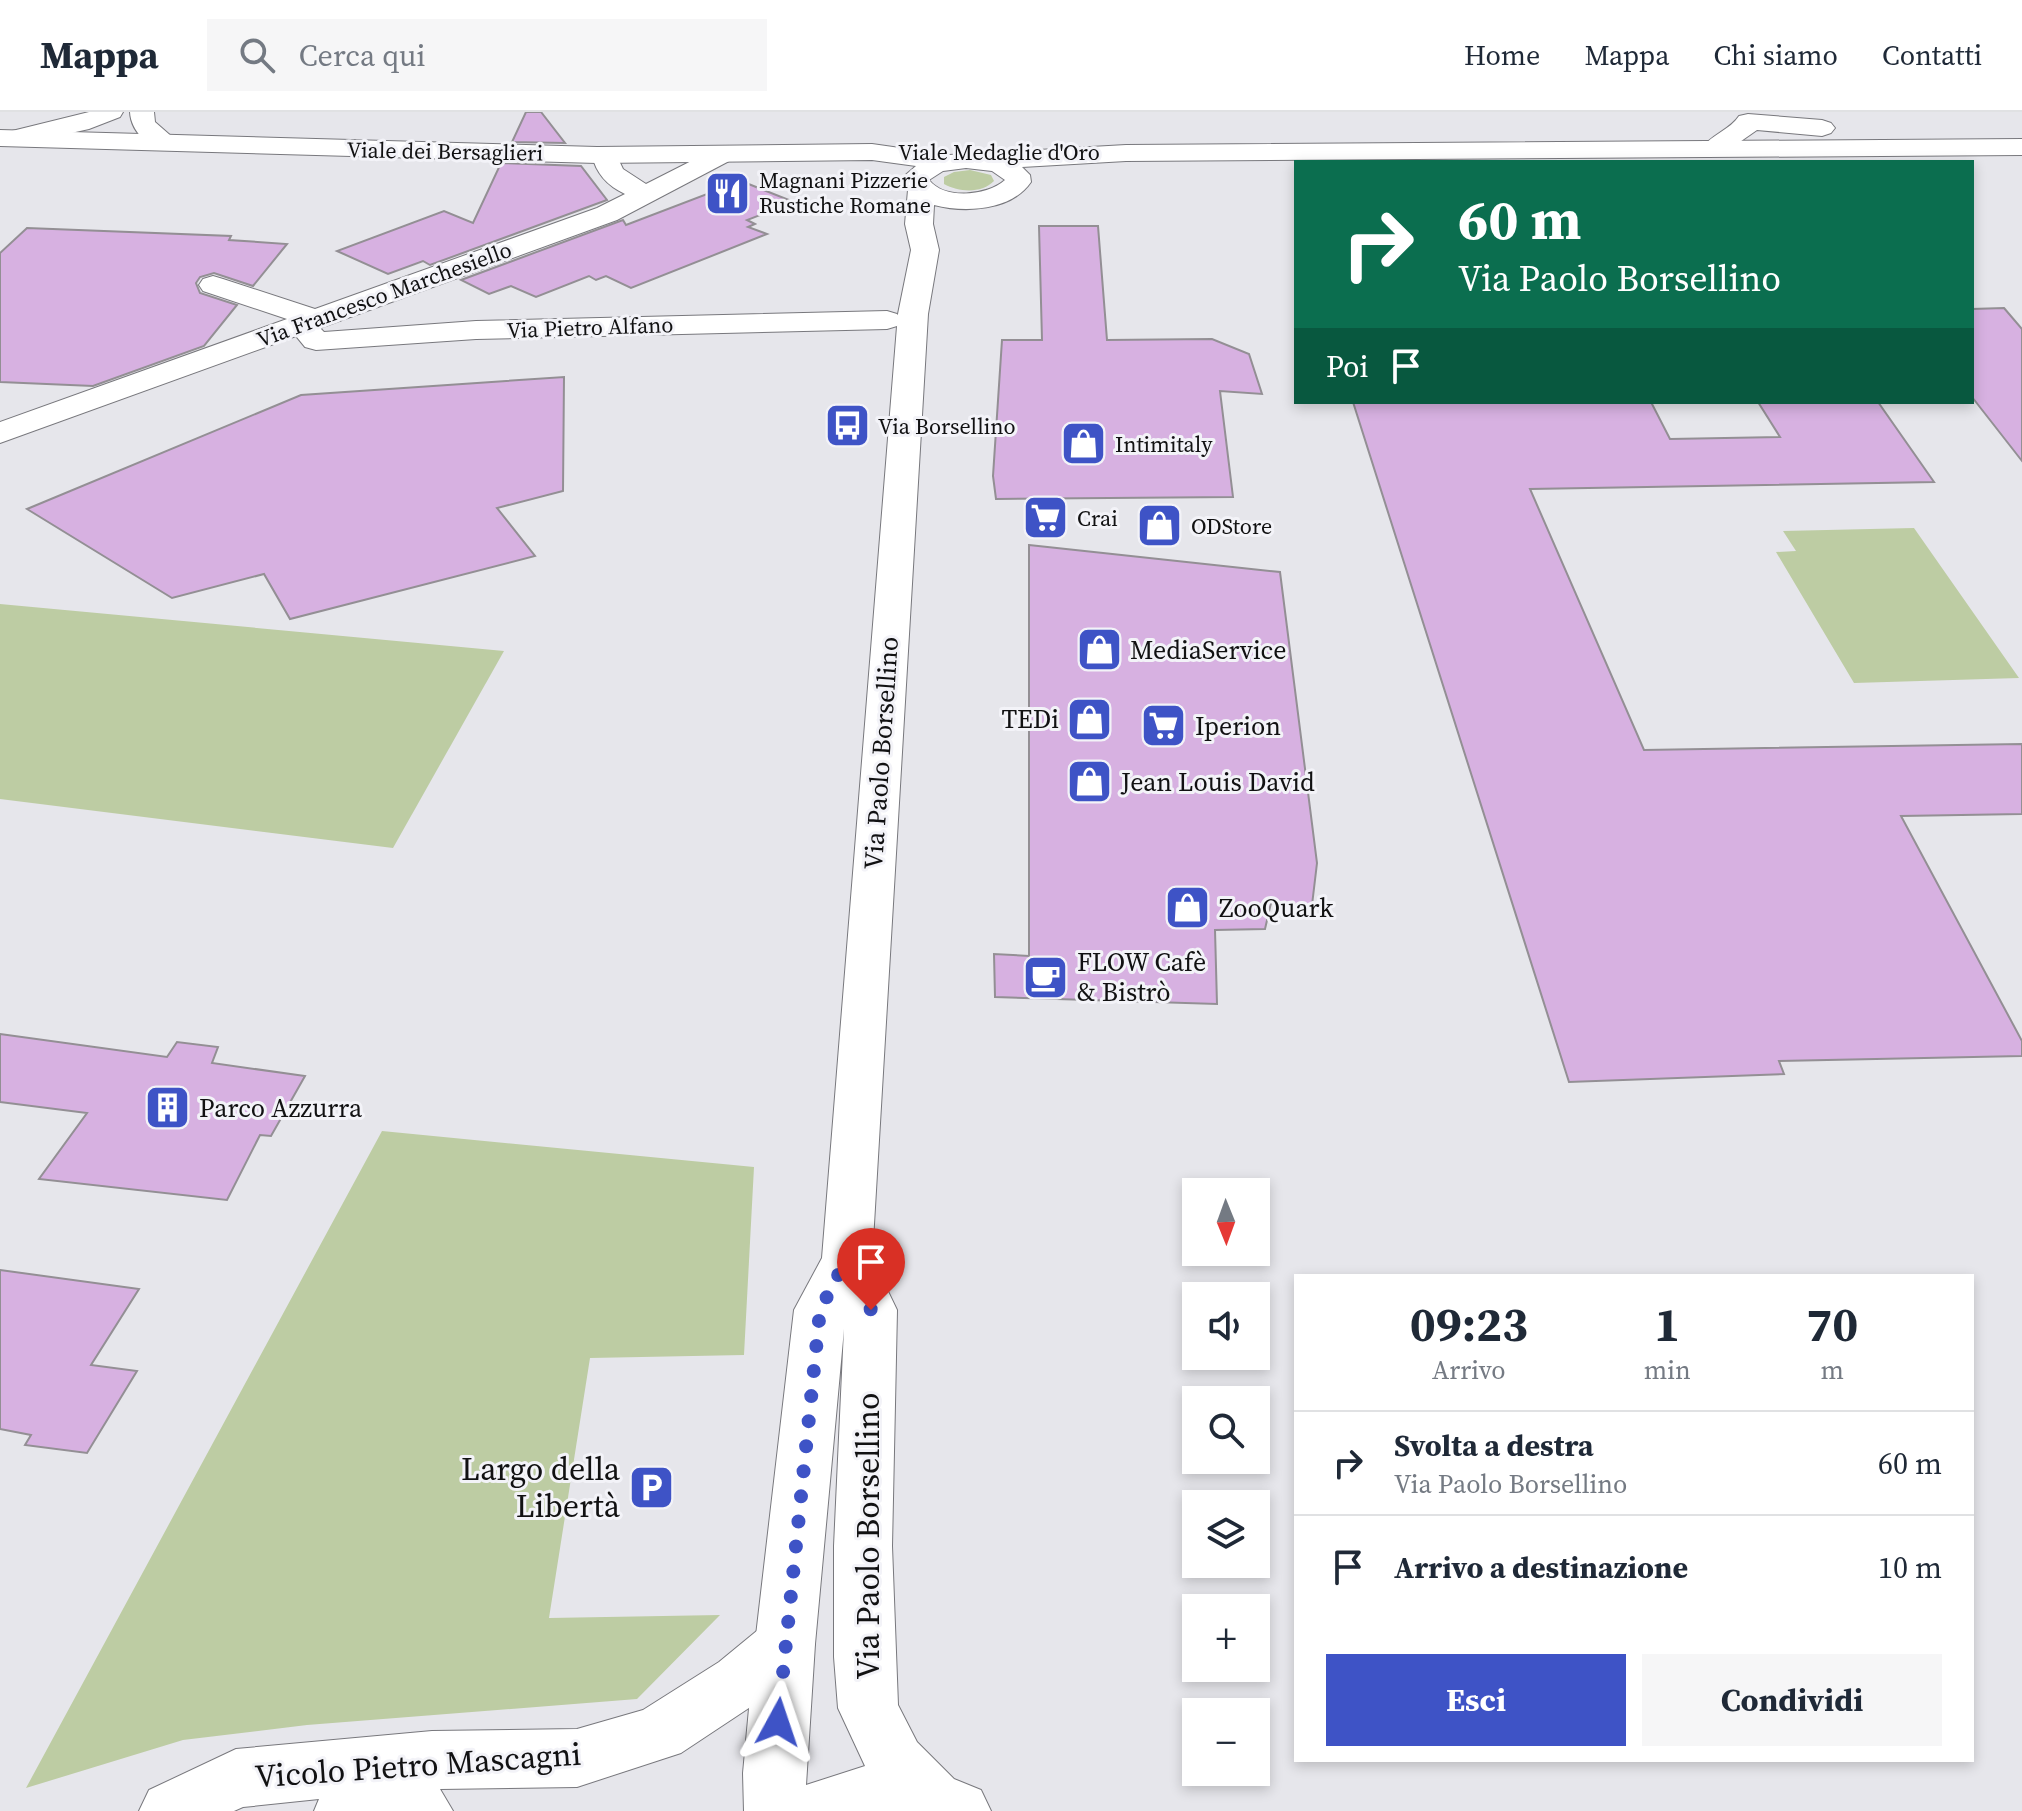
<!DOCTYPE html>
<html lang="it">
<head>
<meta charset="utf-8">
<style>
	body { margin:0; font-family:"Source Serif 4",serif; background:#f6f6f7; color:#1f2937; height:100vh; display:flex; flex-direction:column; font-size:30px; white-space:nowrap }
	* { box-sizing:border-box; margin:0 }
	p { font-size:26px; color:#747a83 }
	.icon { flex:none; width:44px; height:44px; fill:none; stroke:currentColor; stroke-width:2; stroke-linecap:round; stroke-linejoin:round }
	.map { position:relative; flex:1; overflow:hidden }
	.side { position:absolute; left:1294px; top:1162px; width:680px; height:488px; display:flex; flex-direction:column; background:#fff; border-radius:0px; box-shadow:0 4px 12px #0003 }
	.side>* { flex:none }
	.banner { position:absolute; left:1294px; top:48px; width:680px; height:244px; border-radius:0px; box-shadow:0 4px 12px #0003; background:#0b6e4f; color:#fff; overflow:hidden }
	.needle { width:52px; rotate:179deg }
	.tools { position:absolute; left:1182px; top:1066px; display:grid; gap:16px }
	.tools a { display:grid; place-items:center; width:88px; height:88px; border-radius:0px; background:#fff; box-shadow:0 4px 12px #0003; font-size:40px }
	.pin { position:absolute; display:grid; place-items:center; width:68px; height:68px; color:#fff; margin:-82px -34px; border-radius:50% 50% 50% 0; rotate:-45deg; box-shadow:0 0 8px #0007 }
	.pin .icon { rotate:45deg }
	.me { position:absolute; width:88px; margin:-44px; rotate:5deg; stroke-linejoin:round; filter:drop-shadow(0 0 6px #0008) }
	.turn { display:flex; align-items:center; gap:28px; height:168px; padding:0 32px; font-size:36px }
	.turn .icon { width:104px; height:104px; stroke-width:2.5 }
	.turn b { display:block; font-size:56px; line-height:68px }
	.then { display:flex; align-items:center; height:76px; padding:0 32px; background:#0003; gap:16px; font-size:30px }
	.eta { display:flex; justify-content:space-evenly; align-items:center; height:136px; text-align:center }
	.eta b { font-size:48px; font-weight:700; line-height:56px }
	.cta { display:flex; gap:16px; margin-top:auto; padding:16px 32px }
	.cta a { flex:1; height:92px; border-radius:0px; background:#3e53c6; color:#fff; font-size:32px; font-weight:700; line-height:92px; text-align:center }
	.cta a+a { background:#f6f6f7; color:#1f2937 }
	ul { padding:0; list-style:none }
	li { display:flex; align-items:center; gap:24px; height:104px; padding:0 32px; border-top:2px solid #e0e1e3 }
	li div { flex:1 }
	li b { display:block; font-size:30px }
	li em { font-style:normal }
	header { display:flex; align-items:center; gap:48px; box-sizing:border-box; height:112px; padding:0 40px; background:#fff; border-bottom:2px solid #e0e1e3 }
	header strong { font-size:38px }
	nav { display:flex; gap:44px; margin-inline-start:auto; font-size:28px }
	.search { width:560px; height:72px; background:#f6f6f7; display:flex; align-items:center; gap:20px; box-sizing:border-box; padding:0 28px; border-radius:0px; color:#747a83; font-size:30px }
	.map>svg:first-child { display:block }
	.green { fill:#bdcca3 }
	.building { fill:#d7b1e1; stroke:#938f94; stroke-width:2 }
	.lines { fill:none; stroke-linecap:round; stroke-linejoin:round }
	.minor-casing { stroke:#78787d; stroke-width:2 }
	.major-casing { stroke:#78787d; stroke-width:2 }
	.minor { fill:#fff; fill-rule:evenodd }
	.major { fill:#fff; fill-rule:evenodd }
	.route { stroke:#3e53c6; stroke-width:14; stroke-dasharray:0 25.2 }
	.labels { text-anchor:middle; stroke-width:6; stroke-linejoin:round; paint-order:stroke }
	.far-street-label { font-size:22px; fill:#111112; stroke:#f3f3f8 }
	.far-poi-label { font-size:22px; fill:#111112; stroke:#f3f3f8; text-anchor:start }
	.poi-label { font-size:26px; fill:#111112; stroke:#f3f3f8; text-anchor:start }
	.street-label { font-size:26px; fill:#111112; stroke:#f3f3f8 }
	.near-poi-label { font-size:32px; fill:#111112; stroke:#f3f3f8; text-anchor:end }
	.near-street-label { font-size:32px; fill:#111112; stroke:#f3f3f8 }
</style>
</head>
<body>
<header>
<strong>Mappa</strong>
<div class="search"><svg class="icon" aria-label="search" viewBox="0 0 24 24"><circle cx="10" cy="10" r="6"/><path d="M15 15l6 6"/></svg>Cerca qui</div>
<nav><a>Home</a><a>Mappa</a><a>Chi siamo</a><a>Contatti</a></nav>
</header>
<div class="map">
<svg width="2022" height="1699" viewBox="0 0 2022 1699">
	<rect width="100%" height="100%" fill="#e6e6eb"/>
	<g class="green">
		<path d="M970,58l21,5 3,6c-13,13 -35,11 -50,3v-7l10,-5z"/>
		<polygon points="1914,416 2019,566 1854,571 1776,440 1796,439 1783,419"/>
		<polygon points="0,492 504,539 393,736 0,687"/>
		<polygon points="382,1019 754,1055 744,1243 590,1246 549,1506 720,1503 637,1587 307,1613 183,1628 26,1676"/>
	</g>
	<g class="building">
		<polygon points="526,0 541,0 565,31 512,30"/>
		<polygon points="501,51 581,54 607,88 430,153 423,149 388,162 337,139 444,99 473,111"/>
		<polygon points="741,69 794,90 747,108 755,112 748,115 767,122 631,176 606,164 596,168 589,164 536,185 511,174 489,182 461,168 623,108 626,113"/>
		<polygon points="1039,114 1098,114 1107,228 1212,227 1249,242 1262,282 1220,279 1233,385 996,387 993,364 1002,228 1042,228"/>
		<polygon points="27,116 231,124 229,128 287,132 253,174 214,161 200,165 196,171 200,181 237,193 204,234 93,274 0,270 0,141"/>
		<polygon points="2004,196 2022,217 2022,349 1972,285 1972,197"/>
		<polygon points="564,265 563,379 497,396 535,444 290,507 264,462 172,486 27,397 301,283"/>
		<polygon points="1353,290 1651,290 1670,327 1780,325 1758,290 1878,290 1934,370 1530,377 1644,638 2022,632 2022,702 1901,704 2022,929 2022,944 1779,949 1784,962 1569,970"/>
		<polygon points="1029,433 1280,460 1317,751 1312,793 1271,791 1265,817 1215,818 1217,892 995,885 994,842 1029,844"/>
		<polygon points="0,922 167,945 177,930 218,935 212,951 305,964 271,1024 260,1023 227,1088 39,1067 87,1001 0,990"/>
		<polygon points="0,1158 139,1177 91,1253 137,1259 87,1341 25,1333 31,1323 0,1317"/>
	</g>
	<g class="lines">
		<defs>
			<g id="minor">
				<polygon points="89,0 123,0 120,5 89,17 17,33 8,30 4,25 8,20"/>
				<path d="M130,0h24l1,10 24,21 -4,5c-22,6 -44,-15 -45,-36z"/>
				<path d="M1748,2l74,6 9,3 4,5 -4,5 -9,3 -65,-6 -33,23h-18l-4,-5c10,-14 28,-18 37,-32z"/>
				<path d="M605,35l9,3 9,19 23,15 67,-34h18l4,5 -4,5 -114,60 -297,108 4,4 152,-11 411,-10 10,3 5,6 -5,6 -10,3 -411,10 -160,11 -11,-3 -9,-11 -296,107v-21l287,-103 -84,-28 -4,-6 4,-6 10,-3 10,3 92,30 282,-101 28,-14c-17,-8 -29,-20 -33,-39l4,-5z"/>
				<polygon points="785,1506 806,1513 815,1532 806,1551 761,1588 681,1641 577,1675 440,1677 453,1699 314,1699 319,1687 243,1695 234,1699 139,1699 149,1678 236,1637 432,1619 577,1617 643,1598 719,1550 764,1513"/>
			</g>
			<path id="major" d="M0,18l597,17 275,-3 77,11 177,-10 896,-6v16l-896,6 -104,6 8,8 1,7c-20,29 -66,31 -97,23l-1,19 6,26 -11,64 -56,944 25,52 -5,236 6,159 19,37 37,37 27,11 10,21h-247l-1,-38 12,-129 39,-334 28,-52 76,-944 13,-64 -6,-26 3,-34 -6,-12 14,-12 -44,-6 -275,3 -597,-17zM966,56l26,3 13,9c-18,16 -60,20 -76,0l14,-9zM844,1217l-10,217v111l4,51 27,58 -59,19 9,-141z"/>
		</defs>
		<use href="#minor" class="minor-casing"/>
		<use href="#major" class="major-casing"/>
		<use href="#minor" class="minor"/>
		<use href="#major" class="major"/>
	</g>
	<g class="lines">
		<polyline class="route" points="778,1610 820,1198 847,1146 871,1198"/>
	</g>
	<defs>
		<symbol id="restaurant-square" viewBox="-11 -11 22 22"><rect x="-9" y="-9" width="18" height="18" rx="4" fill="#3e53c6" stroke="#f3f3f8"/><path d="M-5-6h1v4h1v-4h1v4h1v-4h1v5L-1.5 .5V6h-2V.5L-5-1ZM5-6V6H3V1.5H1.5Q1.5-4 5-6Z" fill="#fff"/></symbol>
		<symbol id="bus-square" viewBox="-11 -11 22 22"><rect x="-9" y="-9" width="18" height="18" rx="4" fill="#3e53c6" stroke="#f3f3f8"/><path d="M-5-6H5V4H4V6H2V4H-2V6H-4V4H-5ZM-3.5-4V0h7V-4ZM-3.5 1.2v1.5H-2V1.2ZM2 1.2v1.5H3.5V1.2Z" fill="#fff"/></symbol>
		<symbol id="shop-square" viewBox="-11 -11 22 22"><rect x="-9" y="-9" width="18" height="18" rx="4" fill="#3e53c6" stroke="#f3f3f8"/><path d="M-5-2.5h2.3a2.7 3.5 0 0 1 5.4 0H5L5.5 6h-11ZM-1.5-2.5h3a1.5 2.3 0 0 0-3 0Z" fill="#fff"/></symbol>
		<symbol id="supermarket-square" viewBox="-11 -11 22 22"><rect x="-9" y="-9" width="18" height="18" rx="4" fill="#3e53c6" stroke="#f3f3f8"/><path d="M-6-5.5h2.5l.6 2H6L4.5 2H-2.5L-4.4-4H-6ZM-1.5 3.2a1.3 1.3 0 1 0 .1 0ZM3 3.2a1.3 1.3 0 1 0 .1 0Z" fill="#fff"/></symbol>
		<symbol id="cafe-square" viewBox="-11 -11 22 22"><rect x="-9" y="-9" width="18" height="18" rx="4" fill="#3e53c6" stroke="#f3f3f8"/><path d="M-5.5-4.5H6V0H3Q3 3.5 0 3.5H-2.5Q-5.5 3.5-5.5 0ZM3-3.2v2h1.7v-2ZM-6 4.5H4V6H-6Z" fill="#fff"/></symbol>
		<symbol id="building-square" viewBox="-11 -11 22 22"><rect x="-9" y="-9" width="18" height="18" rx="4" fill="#3e53c6" stroke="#f3f3f8"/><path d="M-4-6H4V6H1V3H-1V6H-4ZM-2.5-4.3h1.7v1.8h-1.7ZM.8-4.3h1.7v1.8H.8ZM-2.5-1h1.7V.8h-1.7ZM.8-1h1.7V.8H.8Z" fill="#fff"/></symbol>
		<symbol id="parking-square" viewBox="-11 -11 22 22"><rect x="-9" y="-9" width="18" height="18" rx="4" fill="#3e53c6" stroke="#f3f3f8"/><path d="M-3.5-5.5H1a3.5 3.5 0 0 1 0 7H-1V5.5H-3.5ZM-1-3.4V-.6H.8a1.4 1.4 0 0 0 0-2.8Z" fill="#fff"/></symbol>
	</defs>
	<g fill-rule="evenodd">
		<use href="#restaurant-square" x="702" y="56" width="51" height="51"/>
		<use href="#bus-square" x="822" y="288" width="51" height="51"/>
		<use href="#shop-square" x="1058" y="306" width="51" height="51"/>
		<use href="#supermarket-square" x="1020" y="380" width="51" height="51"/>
		<use href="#shop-square" x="1134" y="388" width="51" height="51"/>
		<use href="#shop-square" x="1074" y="512" width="51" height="51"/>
		<use href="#shop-square" x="1064" y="582" width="51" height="51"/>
		<use href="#supermarket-square" x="1138" y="588" width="51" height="51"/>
		<use href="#shop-square" x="1064" y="644" width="51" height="51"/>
		<use href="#shop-square" x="1162" y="770" width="51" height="51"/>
		<use href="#cafe-square" x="1020" y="840" width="51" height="51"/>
		<use href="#building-square" x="142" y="970" width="51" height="51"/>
		<use href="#parking-square" x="626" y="1350" width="51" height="51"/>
	</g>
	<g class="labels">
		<g class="far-street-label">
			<text transform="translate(445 39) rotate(1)" y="8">Viale dei Bersaglieri</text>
			<text x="999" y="48">Viale Medaglie d'Oro</text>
			<text transform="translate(384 182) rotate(-20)" y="8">Via Francesco Marchesiello</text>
			<text transform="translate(590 215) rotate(-2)" y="8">Via Pietro Alfano</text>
		</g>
		<g class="far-poi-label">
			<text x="759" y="76">Magnani Pizzerie<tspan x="759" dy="25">Rustiche Romane</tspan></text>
			<text x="878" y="322">Via Borsellino</text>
			<text x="1115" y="340">Intimitaly</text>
			<text x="1077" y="414">Crai</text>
			<text x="1191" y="422">ODStore</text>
		</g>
		<g class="poi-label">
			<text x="1130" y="547">MediaService</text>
			<text x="1059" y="616" text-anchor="end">TEDi</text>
			<text x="1195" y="623">Iperion</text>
			<text x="1121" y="679">Jean Louis David</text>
			<text x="1219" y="805">ZooQuark</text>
			<text x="1077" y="859">FLOW Cafè<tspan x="1077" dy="30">&amp; Bistrò</tspan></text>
			<text x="199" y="1005">Parco Azzurra</text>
		</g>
		<g class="street-label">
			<text transform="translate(881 641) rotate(-86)" y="9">Via Paolo Borsellino</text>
		</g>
		<g class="near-poi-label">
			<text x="620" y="1368">Largo della<tspan x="620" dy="37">Libertà</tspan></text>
		</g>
		<g class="near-street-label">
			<text transform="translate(868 1424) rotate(-90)" y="11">Via Paolo Borsellino</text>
			<text transform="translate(418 1653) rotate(-4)" y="11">Vicolo Pietro Mascagni</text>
		</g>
	</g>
</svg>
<div class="tools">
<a><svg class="needle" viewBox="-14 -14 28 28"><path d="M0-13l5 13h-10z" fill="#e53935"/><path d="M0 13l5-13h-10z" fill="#747a83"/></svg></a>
<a><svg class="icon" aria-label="sound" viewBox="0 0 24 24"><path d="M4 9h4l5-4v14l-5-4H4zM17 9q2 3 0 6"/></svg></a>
<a><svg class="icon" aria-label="search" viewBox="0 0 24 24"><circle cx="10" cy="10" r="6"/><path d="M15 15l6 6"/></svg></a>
<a><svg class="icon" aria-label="layers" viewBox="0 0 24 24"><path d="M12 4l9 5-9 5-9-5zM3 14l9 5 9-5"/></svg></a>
<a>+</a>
<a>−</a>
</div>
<div class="pin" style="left:871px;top:1198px;background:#d93025"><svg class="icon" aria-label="arrive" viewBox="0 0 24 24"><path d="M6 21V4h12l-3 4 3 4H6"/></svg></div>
<svg class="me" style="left:778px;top:1610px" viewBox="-20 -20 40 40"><path d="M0-17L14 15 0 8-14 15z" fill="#3e53c6" stroke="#fff" stroke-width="4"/></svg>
<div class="banner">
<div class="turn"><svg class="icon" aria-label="right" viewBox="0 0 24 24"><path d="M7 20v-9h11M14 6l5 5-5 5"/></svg><div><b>60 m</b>Via Paolo Borsellino</div></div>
<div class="then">Poi<svg class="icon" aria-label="arrive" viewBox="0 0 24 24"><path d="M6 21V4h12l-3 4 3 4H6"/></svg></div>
</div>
<section class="side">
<div class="eta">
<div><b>09:23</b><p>Arrivo</p></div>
<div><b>1</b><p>min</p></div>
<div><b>70</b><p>m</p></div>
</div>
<ul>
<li><svg class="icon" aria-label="right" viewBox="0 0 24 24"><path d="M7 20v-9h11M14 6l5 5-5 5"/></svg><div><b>Svolta a destra</b><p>Via Paolo Borsellino</p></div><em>60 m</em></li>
<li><svg class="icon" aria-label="arrive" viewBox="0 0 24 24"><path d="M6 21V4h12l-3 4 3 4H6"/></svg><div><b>Arrivo a destinazione</b></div><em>10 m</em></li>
</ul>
<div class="cta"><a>Esci</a><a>Condividi</a></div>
</section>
</div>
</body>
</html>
